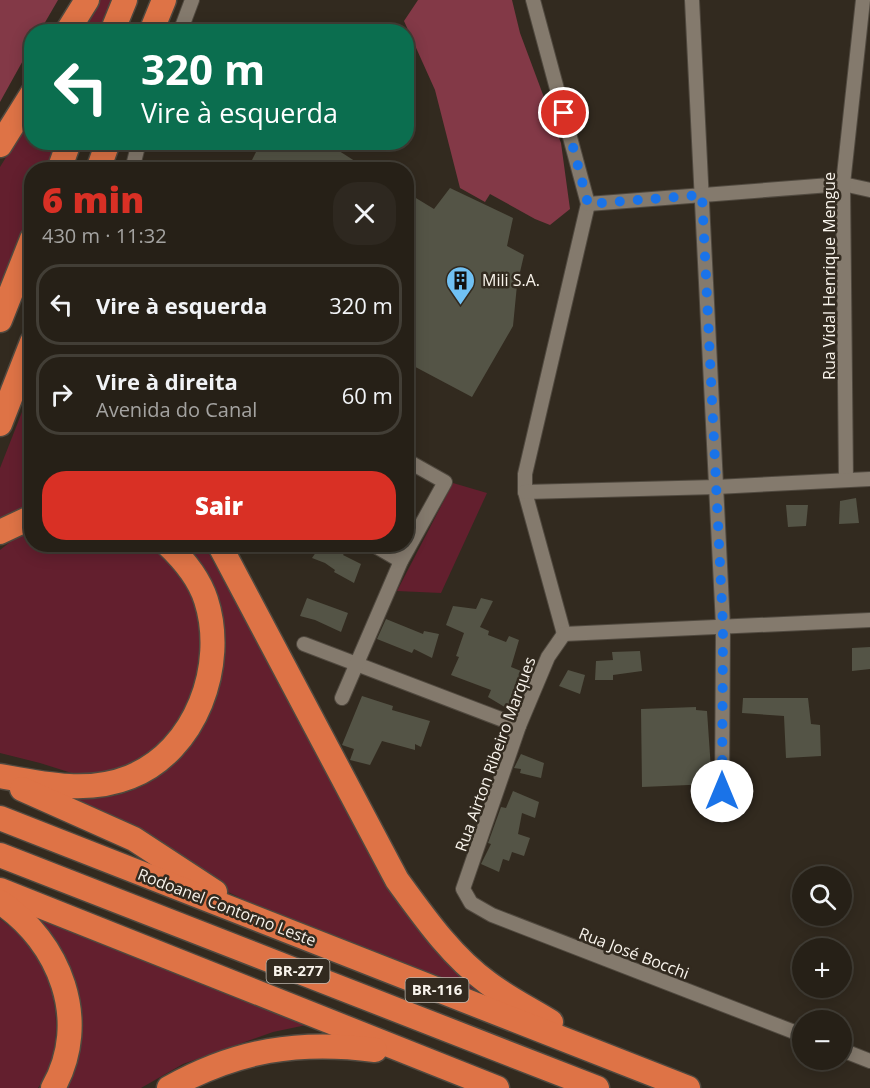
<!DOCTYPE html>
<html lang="pt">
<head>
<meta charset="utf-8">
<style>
	body { margin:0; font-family:"Open Sans",sans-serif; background:#2e2820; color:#f1f3f6; height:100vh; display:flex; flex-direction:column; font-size:22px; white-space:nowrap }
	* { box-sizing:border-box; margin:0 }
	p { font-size:20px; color:#a4a3a1 }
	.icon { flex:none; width:33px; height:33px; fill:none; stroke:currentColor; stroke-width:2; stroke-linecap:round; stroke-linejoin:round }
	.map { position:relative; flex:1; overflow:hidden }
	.side { position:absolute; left:24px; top:162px; width:390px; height:390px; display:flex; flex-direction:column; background:#262017; border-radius:24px; box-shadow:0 3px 15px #0003,0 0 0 2px #423e36 }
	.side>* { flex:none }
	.banner { position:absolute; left:24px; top:24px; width:390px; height:126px; border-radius:24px; box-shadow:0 3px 15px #0003,0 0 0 2px #423e36; background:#0b6e4f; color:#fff; overflow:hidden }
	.controls { position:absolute; left:792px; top:866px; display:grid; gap:12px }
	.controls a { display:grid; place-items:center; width:60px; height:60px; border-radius:50%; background:#262017; box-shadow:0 3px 15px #0003,0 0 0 2px #423e36; font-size:30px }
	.pin { position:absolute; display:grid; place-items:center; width:51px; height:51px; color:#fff; margin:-26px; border:3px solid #fff; border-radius:50%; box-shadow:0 2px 6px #0007 }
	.me { position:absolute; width:66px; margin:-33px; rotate:0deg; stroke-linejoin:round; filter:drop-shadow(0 0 4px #0008) }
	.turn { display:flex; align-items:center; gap:21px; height:126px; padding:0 18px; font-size:27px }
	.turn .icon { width:78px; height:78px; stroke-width:2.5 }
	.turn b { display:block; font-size:42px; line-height:51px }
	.round { display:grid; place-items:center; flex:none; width:63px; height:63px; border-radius:24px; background:#2e2820 }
	.head { display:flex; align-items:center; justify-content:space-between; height:102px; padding:0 18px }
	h1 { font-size:36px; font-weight:800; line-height:45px; color:#d93025 }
	.button { display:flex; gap:12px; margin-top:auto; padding:12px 18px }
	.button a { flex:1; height:69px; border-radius:24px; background:#d93025; color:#fff; font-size:24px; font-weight:800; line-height:69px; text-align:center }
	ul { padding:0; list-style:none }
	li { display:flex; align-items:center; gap:18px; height:81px; margin:0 12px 9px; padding:0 6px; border:3px solid #423e36; border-radius:24px }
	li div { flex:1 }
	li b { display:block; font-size:22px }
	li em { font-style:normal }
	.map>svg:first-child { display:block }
	.green { fill:#631f2e }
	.forest { fill:#833947 }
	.building { fill:#545446 }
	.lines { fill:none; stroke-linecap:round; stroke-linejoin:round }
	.street-casing { stroke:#50493f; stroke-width:16 }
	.highway-casing { stroke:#50493f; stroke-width:27 }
	.street { stroke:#847a6d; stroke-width:14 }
	.highway { stroke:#de7346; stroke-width:24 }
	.route { stroke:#1a73e8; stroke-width:10; stroke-dasharray:0 18 }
	.labels { text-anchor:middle; stroke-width:5; stroke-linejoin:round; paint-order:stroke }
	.shield { fill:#322a1f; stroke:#bdb7ae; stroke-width:1.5 }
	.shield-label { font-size:15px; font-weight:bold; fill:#f9f4ec }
	.street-label { font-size:16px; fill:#f9f4ec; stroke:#322a1f }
	.poi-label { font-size:16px; fill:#f9f4ec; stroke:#322a1f; text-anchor:start }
</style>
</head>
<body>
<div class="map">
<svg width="870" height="1088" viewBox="0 0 870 1088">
	<rect width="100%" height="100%" fill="#322a1f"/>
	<g class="green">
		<polygon points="100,0 112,0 101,31 79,32"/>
		<polygon points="31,117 32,142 59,143 49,169 32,170 31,214 0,294 0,167"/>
		<polygon points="31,389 31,510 0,523 0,468"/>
		<polygon points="453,483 487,493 441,593 397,591"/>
		<polygon points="31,530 32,544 152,545 162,551 184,577 200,607 206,642 190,712 160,746 123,769 78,775 40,763 0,753 0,550 19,535"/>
		<path d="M178,545h26l135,248 82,138 57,61 -13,-2 -218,-89 -19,-9 -78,-54 -93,-40c28,0 54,2 81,-10 49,-21 89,-89 84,-142 0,-10 -8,-21 -12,-30 -11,-24 -21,-48 -32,-71z"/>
		<polygon points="39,915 311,1024 273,1032 183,1064 141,1088 64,1088 75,1051 33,917"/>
		<path d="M0,919c14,10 30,25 40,39 4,6 5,15 8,22 12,35 12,76 -10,108h-38z"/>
	</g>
	<g class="forest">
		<polygon points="0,0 58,0 40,31 32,32 31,46 0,102"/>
		<polygon points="418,0 512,0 520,33 561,143 570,209 550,225 535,219 490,194 485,202 460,188 435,90 404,21"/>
	</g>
	<g class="building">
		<polygon points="261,142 325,142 369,170 247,170"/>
		<polygon points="450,188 513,218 507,246 524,255 517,285 513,326 472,397 406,362 406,192 434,209"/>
		<polygon points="856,498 859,523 839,524 840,501"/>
		<polygon points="786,505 808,505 806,526 788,527"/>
		<polygon points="321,545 336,548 345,552 343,555 361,564 354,583 334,572 335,570 325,563 312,558"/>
		<polygon points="307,598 348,613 341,632 315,620 300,616"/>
		<polygon points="481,598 493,601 480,627 489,631 488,635 506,642 509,636 519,640 511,667 521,671 508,709 488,697 491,690 451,675 459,657 456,656 464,633 446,625 453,606 476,609"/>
		<polygon points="386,619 423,634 424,631 439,634 432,658 414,649 412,653 377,639"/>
		<polygon points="870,647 870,669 852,671 852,648"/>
		<polygon points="640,651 642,671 613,675 613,680 595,680 596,661 613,660 612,652"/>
		<polygon points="568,670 585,675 580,694 559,686"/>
		<polygon points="362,696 393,706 392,710 430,721 421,747 415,744 415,750 382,741 370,765 350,760 354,749 342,745"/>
		<polygon points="743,698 808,698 811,724 820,725 821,756 786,758 784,716 742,713"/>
		<polygon points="696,707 696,710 707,711 712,784 642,787 641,709"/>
		<polygon points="521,754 544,763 541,778 520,773 521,769 514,768"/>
		<polygon points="513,791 539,802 535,818 522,813 518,834 530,838 524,856 512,852 509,861 503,859 499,872 481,864 491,844 488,843 501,807 506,808"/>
	</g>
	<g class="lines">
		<defs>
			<g id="street">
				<polyline points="533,0 588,204 525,474 525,492 564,634"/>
				<polyline points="692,0 723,626 722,791"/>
				<polyline points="180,32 192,0"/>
				<polyline points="132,170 139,142"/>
				<polyline points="588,204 843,184 870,190"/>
				<polyline points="846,480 843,184 863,0"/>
				<polyline points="525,492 716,487 870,479"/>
				<polyline points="372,544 401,561"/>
				<polyline points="564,634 548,657 519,726 463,889 471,903 492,915 802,1035"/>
				<polyline points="564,634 870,620"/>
				<polyline points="304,644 519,726"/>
				<polyline points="342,698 401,561 445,482 406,460"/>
				<polyline points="842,1050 870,1061"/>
			</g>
			<g id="highway">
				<polyline points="67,32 87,0"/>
				<polyline points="112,32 125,0"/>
				<polyline points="151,32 164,0"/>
				<polyline points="0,145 32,94"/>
				<polyline points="59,170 69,142"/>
				<polyline points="98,170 108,142"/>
				<polyline points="0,320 32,239"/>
				<polyline points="0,424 32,342"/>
				<polyline points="0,532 32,517"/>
				<path d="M219,544l178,336c27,37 54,76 91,103 20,15 42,26 63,39"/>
				<path d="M0,776c43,8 88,18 130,1 66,-26 97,-112 76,-177 -7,-22 -22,-40 -39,-56"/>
				<polyline points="22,789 134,839 215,892"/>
				<polyline points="0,818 688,1088"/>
				<polyline points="0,855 597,1088"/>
				<polyline points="0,890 497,1088"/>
				<path d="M0,902c60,40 91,119 53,186"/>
				<path d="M169,1088c67,-38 130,-48 206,-38"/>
			</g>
		</defs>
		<use href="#street" class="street-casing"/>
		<use href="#highway" class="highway-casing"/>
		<use href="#street" class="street"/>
		<use href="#highway" class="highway"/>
	</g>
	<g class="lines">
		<polyline class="route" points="564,113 588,204 702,195 723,626 722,791"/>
	</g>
	<defs>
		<symbol id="building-pin" viewBox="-11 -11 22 30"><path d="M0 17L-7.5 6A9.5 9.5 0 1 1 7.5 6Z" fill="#70c1f4" stroke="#322a1f"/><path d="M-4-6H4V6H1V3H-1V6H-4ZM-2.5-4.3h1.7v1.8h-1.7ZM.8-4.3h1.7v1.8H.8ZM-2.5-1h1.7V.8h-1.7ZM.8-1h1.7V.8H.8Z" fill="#111"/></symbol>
	</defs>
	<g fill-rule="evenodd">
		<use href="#building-pin" x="444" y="264" width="33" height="45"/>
	</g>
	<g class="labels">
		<g class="shield">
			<rect x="266.5" y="959" width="63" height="24" rx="4.5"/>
			<rect x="405.5" y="978" width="63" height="24" rx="4.5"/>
		</g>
		<g class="shield-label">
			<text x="298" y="976">BR-277</text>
			<text x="437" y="995">BR-116</text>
		</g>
		<g class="street-label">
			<text transform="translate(829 276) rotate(-90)" y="6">Rua Vidal Henrique Mengue</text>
			<text transform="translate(495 754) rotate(-70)" y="6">Rua Airton Ribeiro Marques</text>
			<text transform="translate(227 907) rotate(21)" y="6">Rodoanel Contorno Leste</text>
			<text transform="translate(634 953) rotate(21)" y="6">Rua José Bocchi</text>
		</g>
		<g class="poi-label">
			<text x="482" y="286">Mili S.A.</text>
		</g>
	</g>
</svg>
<div class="controls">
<a><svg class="icon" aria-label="search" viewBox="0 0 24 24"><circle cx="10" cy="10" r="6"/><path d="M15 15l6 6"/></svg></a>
<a>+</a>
<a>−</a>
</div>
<div class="pin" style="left:564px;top:113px;background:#d93025"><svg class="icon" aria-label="arrive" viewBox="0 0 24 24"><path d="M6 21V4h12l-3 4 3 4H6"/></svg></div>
<svg class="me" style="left:722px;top:791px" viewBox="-20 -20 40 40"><circle r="19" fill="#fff"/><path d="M0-13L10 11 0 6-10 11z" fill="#1a73e8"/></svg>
<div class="banner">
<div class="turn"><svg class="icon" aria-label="left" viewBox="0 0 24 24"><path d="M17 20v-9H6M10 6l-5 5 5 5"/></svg><div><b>320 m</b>Vire à esquerda</div></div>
</div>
<section class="side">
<div class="head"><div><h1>6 min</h1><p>430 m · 11:32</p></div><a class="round"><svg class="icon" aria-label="close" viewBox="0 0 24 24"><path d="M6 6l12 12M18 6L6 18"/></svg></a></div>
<ul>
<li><svg class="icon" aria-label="left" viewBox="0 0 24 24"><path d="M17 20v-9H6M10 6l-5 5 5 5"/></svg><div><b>Vire à esquerda</b></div><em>320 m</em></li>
<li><svg class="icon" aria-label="right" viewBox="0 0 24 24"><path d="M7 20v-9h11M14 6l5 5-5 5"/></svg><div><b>Vire à direita</b><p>Avenida do Canal</p></div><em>60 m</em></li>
</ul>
<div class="button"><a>Sair</a></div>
</section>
</div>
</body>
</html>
